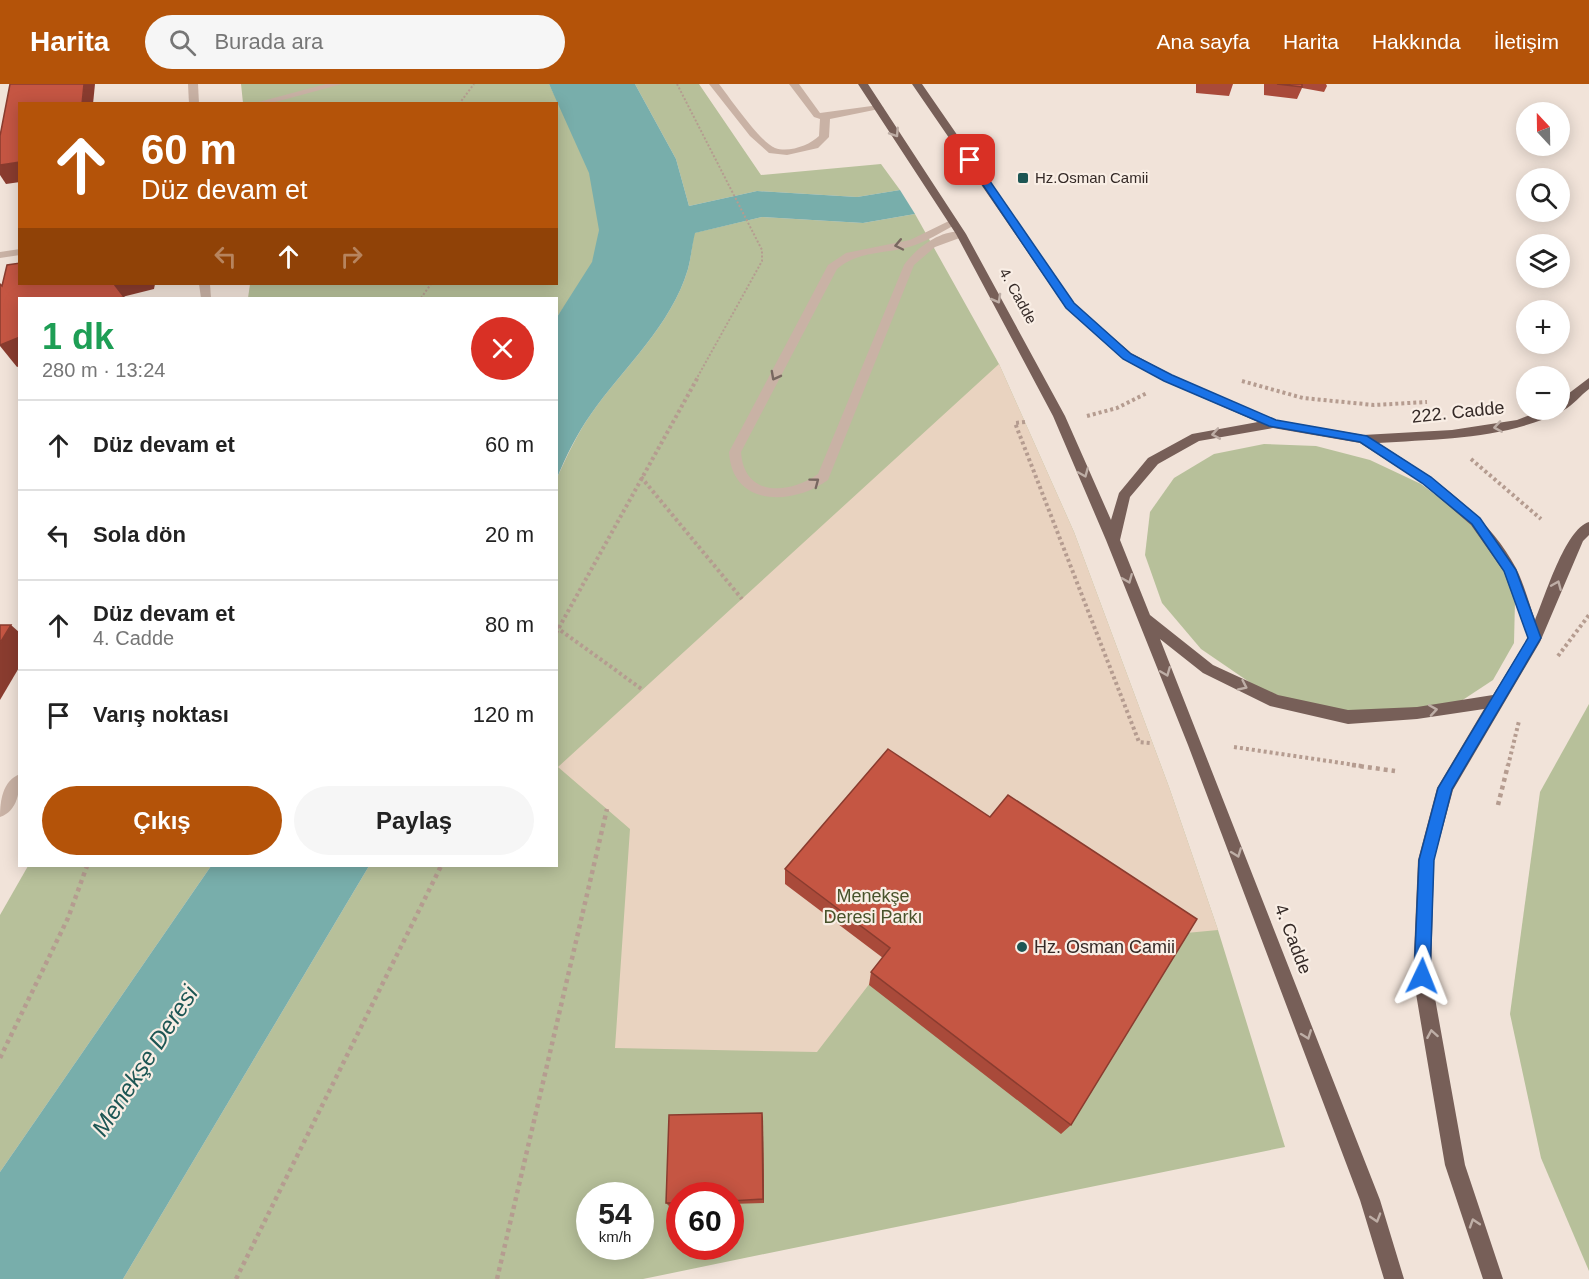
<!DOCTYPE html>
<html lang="tr">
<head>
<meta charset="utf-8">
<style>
	body { margin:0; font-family:Arial,sans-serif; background:#f6f6f6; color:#222; height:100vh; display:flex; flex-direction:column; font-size:22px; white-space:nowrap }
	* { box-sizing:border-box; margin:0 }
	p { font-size:20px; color:#767676 }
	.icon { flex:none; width:33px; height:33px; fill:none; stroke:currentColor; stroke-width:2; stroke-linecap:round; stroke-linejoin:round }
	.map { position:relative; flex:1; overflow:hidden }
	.drawer { position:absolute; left:18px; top:213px; width:540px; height:570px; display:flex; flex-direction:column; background:#fff; border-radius:0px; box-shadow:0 3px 15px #0003 }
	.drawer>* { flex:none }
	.hud { position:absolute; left:18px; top:18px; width:540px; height:183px; border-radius:0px; box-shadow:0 3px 15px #0003; background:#b45309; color:#fff; overflow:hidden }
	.needle { width:39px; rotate:338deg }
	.buttons { position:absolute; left:1516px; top:18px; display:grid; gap:12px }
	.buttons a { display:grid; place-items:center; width:54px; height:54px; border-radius:50%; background:#fff; box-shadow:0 3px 15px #0003; font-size:30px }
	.speed { position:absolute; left:576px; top:1098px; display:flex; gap:12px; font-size:30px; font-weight:700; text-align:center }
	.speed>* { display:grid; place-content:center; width:78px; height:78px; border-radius:50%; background:#fff; box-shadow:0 3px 15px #0003; line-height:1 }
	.speed small { font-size:15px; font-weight:400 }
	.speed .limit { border:9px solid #d22; background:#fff; color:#111 }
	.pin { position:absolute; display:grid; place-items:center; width:51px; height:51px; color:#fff; margin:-26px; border-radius:12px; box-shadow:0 3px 9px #0006 }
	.me { position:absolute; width:66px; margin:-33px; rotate:2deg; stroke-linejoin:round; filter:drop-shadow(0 0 4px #0008) }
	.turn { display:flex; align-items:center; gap:21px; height:126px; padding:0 24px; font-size:27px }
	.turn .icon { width:78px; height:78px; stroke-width:2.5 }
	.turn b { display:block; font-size:42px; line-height:51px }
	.lanes { display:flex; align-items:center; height:57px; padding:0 24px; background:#0003; justify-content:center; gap:30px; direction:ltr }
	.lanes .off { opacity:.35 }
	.round { display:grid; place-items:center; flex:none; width:63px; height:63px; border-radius:32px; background:#f6f6f6 }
	.summary { display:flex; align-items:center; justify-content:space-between; height:102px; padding:0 24px }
	h1 { font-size:36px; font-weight:800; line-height:45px; color:#1e9e55 }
	.cta { display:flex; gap:12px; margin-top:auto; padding:12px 24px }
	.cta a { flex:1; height:69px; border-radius:36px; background:#b45309; color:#fff; font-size:24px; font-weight:800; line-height:69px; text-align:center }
	.cta a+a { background:#f6f6f6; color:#222 }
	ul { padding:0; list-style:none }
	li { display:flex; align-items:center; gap:18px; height:90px; padding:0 24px; border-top:2px solid #e0e0e0 }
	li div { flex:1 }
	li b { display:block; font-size:22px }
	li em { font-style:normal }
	header { display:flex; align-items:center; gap:36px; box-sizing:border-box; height:84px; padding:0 30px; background:#b45309; color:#fff }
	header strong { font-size:28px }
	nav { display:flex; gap:33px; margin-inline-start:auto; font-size:21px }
	.search { width:420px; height:54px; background:#f6f6f6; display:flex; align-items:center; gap:15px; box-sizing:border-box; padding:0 21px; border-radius:33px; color:#767676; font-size:22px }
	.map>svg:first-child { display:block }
	.green { fill:#b7c09a; fill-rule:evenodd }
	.plaza { fill:#e9d3c0 }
	.water { fill:#78aeab }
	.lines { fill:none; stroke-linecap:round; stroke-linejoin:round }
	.path-far2 { stroke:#b59c90; stroke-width:2; stroke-dasharray:2 2; stroke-linecap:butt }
	.path-far1 { stroke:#b59c90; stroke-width:4; stroke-dasharray:3 3; stroke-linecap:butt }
	.path { stroke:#b59c90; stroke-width:4.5; stroke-dasharray:4 4; stroke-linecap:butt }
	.minor { fill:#c9b2a5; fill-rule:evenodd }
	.major { fill:#775f58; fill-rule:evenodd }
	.path-bridge { stroke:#b59c90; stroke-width:4; stroke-dasharray:3 3; stroke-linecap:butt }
	.wall { fill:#a94a3a }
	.shaded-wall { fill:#8a3c2f }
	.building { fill:#c55643; stroke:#8a3c2f; stroke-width:1.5 }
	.oneway { stroke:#beaea6 }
	.oneway2 { stroke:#786760 }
	.route { fill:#1a73e8; stroke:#114b97; stroke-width:1.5 }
	.poi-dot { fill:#1d5654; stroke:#f9eee5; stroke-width:2 }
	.labels { text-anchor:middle; stroke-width:4.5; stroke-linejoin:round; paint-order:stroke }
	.far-poi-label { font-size:15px; fill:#352a27; stroke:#f9eee5; text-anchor:start }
	.far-street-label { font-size:15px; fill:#352a27; stroke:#f9eee5 }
	.street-label { font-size:18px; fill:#352a27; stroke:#f9eee5 }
	.park-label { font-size:18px; fill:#48532b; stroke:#f9eee5 }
	.poi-label { font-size:18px; fill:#352a27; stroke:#f9eee5; text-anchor:start }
	.near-water-label { font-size:24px; font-style:italic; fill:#1d5654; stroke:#f9eee5 }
</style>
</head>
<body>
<header>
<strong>Harita</strong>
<div class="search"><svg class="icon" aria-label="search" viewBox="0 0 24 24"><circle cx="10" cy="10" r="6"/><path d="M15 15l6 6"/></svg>Burada ara</div>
<nav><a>Ana sayfa</a><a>Harita</a><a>Hakkında</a><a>İletişim</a></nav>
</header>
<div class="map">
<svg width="1589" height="1195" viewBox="0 0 1589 1195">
	<rect width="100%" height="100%" fill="#f1e3d9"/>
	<g class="green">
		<path d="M241,0h308c25,51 67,120 43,179 -9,19 -23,37 -35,54l-1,-19h-308l2,-14h306v-180l-313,-1z"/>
		<polygon points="635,0 699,0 761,91 881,80 900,106 857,113 757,107 689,122 676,75"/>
		<path d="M915,130l84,150 75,168 95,255 49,143 67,217 -642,132h-520l246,-413h187l1,-388c10,-22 20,-44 34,-64 33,-47 80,-88 97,-145 3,-11 4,-24 6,-36l68,-16 101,6zM590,1112h50v50h-50zM680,1112h50v50h-50z"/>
		<polygon points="1264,360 1316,362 1370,376 1421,400 1465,433 1498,473 1515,516 1514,559 1493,596 1452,623 1327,629 1258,604 1201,565 1162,519 1145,471 1150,428 1174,394 1214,370"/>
		<polygon points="1589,620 1589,1187 1541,1074 1510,930 1540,708"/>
		<polygon points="28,782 211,782 0,1088 0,831"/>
	</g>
	<polygon class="plaza" points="999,280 1074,448 1169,703 1218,846 887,877 817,968 615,964 630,745 558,683"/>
	<g class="water">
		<path d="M549,0h86l41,75 13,47 68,-15 100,6 43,-7 15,24 -52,9 -101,-6 -67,16c-3,12 -4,25 -7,36 -17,57 -64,98 -97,145 -14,20 -25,42 -34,64v-161l35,-55 7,-32 -10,-57z"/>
		<polygon points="211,782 369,782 123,1195 0,1195 0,1088"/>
	</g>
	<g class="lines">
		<g class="path-far2">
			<polyline points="677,0 762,166 762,177 697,294"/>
			<polyline points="459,20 474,0"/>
			<polyline points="421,214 431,200"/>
		</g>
		<g class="path-far1">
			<polyline points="1242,297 1303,314 1374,321 1427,318"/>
			<polyline points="1087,332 1117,324 1147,309"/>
			<polyline points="1025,338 1015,339 1139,658 1151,659"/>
			<polyline points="1471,375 1541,435"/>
			<polyline points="641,393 742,515"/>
			<polyline points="556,549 698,293"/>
			<polyline points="1558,572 1589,531"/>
			<polyline points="1234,663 1362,682"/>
			<polyline points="1508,682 1519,637"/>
		</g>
		<g class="path">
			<polyline points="1352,681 1395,687"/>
			<polyline points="1498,721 1508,681"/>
			<polyline points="0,974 68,834 87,782"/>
			<polyline points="236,1195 441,782"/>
			<polyline points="497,1195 607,725"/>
		</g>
		<g class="minor">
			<polygon points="188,0 198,0 199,20 189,20"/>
			<polygon points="326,0 342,0 268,20 251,20"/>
			<path d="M709,0h10c11,14 41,58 56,64 14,5 35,-3 44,-12l1,-17 -6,-2 -25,-33h10l21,29 59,-8 5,3 -54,11 -1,18 -11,11 -31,7 -18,-2 -19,-17z"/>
			<path d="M953,135l4,1v4c-16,8 -31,18 -48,23 -25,7 -51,4 -72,22l-96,183c3,45 47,43 77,22l86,-209c12,-17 38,-37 61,-33v4l-30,11 -21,18 -86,215c-36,26 -96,27 -99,-28l99,-187 18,-12 64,-13z"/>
			<polygon points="20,165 20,171 0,174 0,168"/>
			<polygon points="199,200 210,200 211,214 201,214"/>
			<path d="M20,690c0,16 -2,37 -20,43 0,-15 2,-36 20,-43z"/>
		</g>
		<path class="major" d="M858,0h10l98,150 99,182 46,104 8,-27 29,-35 44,-24 66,-12 -94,-41 -41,-22 -57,-51 -154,-224h10l152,220 57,49 41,22 103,45 88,15 89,-5 65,-10 26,-10h17v-10l29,-22v11c-8,6 -16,16 -25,21 -55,29 -124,29 -186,33 53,33 107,68 138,125 8,16 13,35 19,52 10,-23 30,-91 54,-98v13l-6,6 -43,101 -87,148 -19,70 -3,116 34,189 38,114h-20l-38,-114 -32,-189 5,-116 19,-72 47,-79 -67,10 -69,5 -78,-18 -67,-33 -43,-34 220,561 24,79h-20l-24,-79 -172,-455 -82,-205 -53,-124 -97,-182zM1273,344l87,15 62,40 49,42 33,47 24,66 -35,57 -76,12 -69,3 -70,-15 -65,-30 -63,-50 -30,-75 10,-43 28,-33 41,-23z"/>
		<polyline class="path-bridge" points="556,543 643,606"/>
	</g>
	<g class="wall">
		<polygon points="1196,0 1233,0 1229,12 1196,9"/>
		<polygon points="1264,0 1326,0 1327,2 1324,8 1302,4 1297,15 1264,11"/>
		<polygon points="888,665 1071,1041 1061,1050 869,901 871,888 883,874 785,800 785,785"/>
		<polygon points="763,1034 764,1119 730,1120 730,1112 680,1112 680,1122 669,1122 666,1119"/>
	</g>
	<g class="shaded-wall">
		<polygon points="84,0 95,0 93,20 82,20"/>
		<polygon points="20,78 20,98 6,100 0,91 0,81"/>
		<polygon points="114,200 155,200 154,205 122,213"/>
		<polygon points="20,253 20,282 17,283 0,262 0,255"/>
		<polygon points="11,541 20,549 20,582 0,616 0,559"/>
		<polygon points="762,1029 763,1034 764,1119 763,1115"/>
	</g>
	<g class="building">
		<polygon points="10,0 84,0 82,20 20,20 20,78 0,81 0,52"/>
		<polygon points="1277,0 1302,0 1302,3"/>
		<polygon points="20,179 20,200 114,200 124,213 120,214 20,214 20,253 0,261 0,200 2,202 7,181"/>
		<polygon points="0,541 11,541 0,559"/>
		<polygon points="888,665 990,733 1008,711 1197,835 1071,1041 871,888 890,864 785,785"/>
		<polygon points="762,1029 763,1115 730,1117 730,1112 680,1112 680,1119 666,1119 669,1031"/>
	</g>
	<defs><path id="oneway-chevron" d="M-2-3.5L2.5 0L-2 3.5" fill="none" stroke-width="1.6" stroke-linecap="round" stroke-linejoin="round" transform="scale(1.5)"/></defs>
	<g class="oneway">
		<use href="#oneway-chevron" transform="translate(895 49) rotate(57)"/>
		<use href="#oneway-chevron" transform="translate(997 215) rotate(61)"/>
		<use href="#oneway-chevron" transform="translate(1498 343) rotate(171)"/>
		<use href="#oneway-chevron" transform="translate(1216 350) rotate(170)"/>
		<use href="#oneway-chevron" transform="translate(1084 389) rotate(67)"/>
		<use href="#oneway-chevron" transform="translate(1128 495) rotate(68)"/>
		<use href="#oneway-chevron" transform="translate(1557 501) rotate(-67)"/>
		<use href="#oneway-chevron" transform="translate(1166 588) rotate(68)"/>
		<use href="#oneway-chevron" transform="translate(1243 602) rotate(25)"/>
		<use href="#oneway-chevron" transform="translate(1433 626) rotate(-9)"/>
		<use href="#oneway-chevron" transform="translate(1237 769) rotate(69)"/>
		<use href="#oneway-chevron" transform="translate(1432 950) rotate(-100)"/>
		<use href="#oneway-chevron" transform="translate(1307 951) rotate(69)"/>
		<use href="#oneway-chevron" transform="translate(1376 1134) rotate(73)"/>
		<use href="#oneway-chevron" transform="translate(1474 1139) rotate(-108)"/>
	</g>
	<g class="oneway2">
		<use href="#oneway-chevron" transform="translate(899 161) rotate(168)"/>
		<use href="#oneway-chevron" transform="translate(775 292) rotate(118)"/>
		<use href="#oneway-chevron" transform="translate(815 398) rotate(-37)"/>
	</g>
	<polygon class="route" points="967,74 974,74 1074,219 1131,270 1172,291 1276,336 1367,352 1431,393 1480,434 1516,486 1541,554 1452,705 1434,776 1430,892 1428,898 1422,900 1416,898 1414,892 1419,776 1438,704 1528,554 1504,487 1472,440 1422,399 1360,358 1269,342 1164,297 1123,275 1066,224 966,76"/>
	<g class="poi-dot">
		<rect x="1017" y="88" width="12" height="12" rx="3"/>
		<circle cx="1022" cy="863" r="6"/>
	</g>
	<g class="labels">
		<g class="far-poi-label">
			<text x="1035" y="99">Hz.Osman Camii</text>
		</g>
		<g class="far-street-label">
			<text transform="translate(1018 212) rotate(61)" y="5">4. Cadde</text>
		</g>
		<g class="street-label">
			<text transform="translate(1458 328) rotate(-6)" y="6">222. Cadde</text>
			<text transform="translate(1293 855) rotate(69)" y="6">4. Cadde</text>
		</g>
		<g class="park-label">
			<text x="873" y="818">Menekşe<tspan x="873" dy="21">Deresi Parkı</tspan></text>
		</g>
		<g class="poi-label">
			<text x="1034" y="869">Hz. Osman Camii</text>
		</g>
		<g class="near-water-label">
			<text transform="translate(145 977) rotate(-57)" y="8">Menekşe Deresi</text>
		</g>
	</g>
</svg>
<div class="buttons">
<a><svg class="needle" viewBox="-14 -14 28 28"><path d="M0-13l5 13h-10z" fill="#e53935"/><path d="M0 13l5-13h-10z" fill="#767676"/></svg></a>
<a><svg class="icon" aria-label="search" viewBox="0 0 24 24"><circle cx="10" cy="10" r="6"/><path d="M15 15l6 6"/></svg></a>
<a><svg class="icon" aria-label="layers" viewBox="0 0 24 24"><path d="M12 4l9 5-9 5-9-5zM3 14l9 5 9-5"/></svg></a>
<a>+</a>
<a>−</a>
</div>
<div class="speed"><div>54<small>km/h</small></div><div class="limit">60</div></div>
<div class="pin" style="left:970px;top:76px;background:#d93025"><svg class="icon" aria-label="arrive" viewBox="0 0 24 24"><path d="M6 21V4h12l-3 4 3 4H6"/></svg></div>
<svg class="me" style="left:1422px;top:892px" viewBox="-20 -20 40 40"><path d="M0-17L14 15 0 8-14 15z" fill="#1a73e8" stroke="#fff" stroke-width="4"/></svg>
<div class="hud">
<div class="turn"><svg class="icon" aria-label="ahead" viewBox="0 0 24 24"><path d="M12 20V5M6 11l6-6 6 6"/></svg><div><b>60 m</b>Düz devam et</div></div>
<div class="lanes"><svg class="icon off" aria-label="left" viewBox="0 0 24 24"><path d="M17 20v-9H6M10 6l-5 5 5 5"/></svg><svg class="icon" aria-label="ahead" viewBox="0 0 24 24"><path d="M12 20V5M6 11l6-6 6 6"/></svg><svg class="icon off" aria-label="right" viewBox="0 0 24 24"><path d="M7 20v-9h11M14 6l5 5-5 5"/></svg></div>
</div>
<section class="drawer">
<div class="summary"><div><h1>1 dk</h1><p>280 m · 13:24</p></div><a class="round" style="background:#d93025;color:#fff"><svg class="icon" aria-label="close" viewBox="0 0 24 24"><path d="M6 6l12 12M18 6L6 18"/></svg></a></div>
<ul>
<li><svg class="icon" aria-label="ahead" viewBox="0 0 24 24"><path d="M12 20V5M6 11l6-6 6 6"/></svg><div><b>Düz devam et</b></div><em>60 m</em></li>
<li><svg class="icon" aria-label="left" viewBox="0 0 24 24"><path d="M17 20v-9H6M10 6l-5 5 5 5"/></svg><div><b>Sola dön</b></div><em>20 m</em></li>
<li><svg class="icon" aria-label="ahead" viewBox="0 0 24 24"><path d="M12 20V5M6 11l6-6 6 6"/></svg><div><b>Düz devam et</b><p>4. Cadde</p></div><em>80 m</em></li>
<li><svg class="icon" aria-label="arrive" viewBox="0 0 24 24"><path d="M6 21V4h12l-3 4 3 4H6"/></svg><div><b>Varış noktası</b></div><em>120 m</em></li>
</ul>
<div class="cta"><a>Çıkış</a><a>Paylaş</a></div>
</section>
</div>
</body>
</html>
